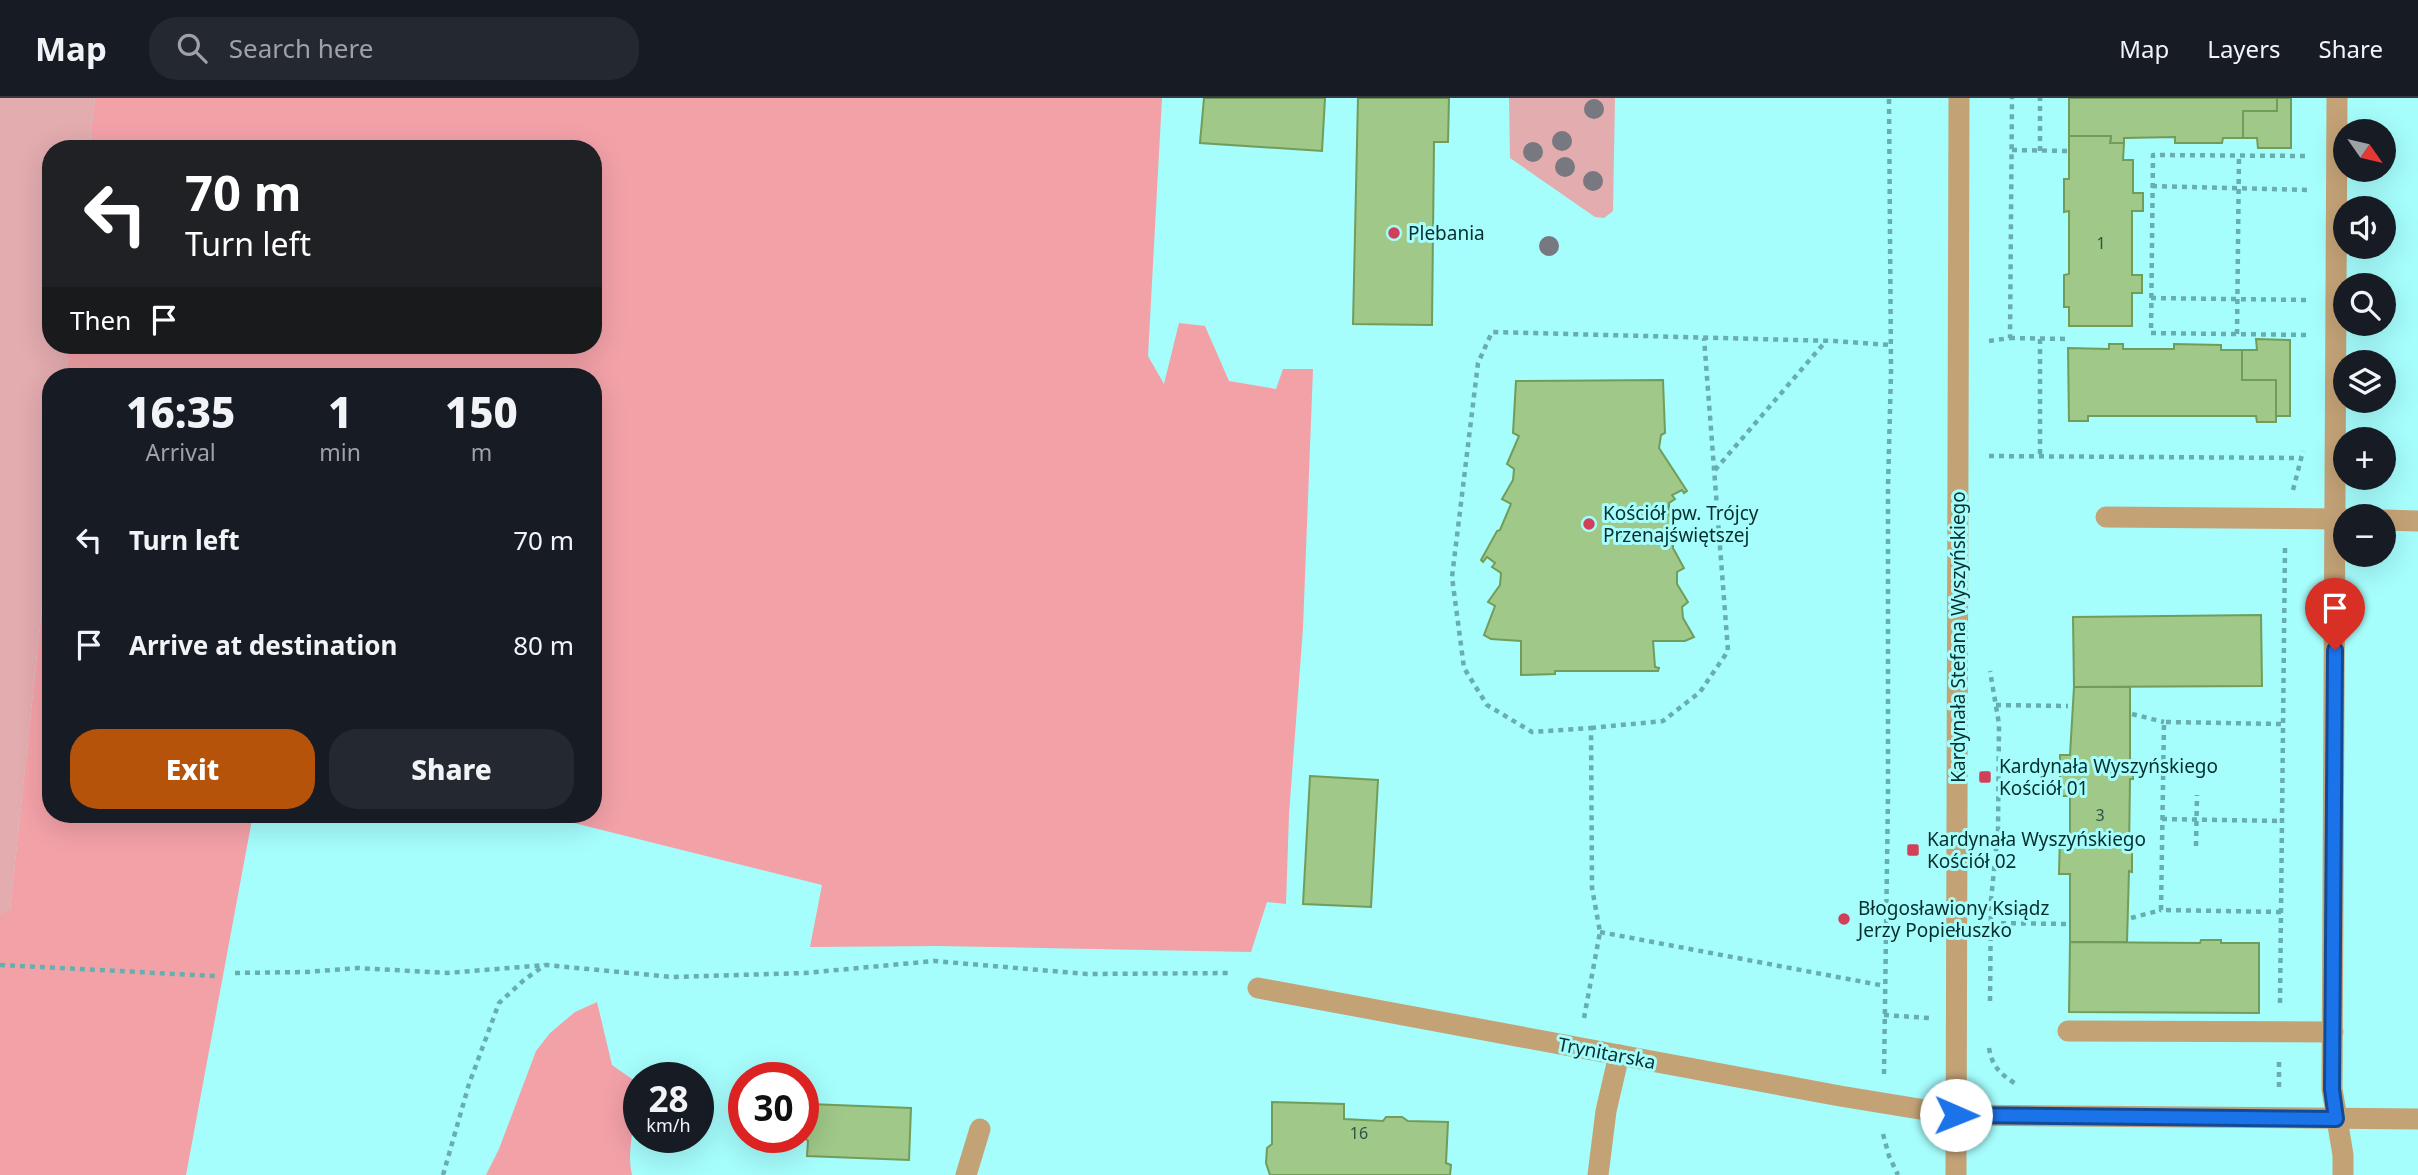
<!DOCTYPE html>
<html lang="en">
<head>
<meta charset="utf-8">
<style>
	body { margin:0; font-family:"Noto Sans",sans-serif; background:#242831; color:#f1f3f6; height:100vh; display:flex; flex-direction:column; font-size:26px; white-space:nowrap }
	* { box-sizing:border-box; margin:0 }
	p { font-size:23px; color:#9ea1a6 }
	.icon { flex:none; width:38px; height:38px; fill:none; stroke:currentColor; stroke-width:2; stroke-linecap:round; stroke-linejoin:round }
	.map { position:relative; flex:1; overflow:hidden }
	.side { position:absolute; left:42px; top:270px; width:560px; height:455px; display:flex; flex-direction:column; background:#171b24; border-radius:28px; box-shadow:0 7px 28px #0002 }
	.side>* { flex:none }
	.guide { position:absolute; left:42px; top:42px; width:560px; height:214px; border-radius:28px; box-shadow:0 7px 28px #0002; background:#202124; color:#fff; overflow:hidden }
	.needle { width:46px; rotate:124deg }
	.tools { position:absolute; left:2333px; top:21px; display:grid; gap:14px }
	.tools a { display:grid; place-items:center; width:63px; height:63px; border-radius:50%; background:#171b24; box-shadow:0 7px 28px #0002; font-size:35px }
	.speed { position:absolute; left:623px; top:964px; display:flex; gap:14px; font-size:35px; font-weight:700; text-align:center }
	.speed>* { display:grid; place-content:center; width:91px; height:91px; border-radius:50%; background:#171b24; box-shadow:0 7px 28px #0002; line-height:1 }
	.speed small { font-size:18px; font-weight:400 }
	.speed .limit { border:10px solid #d22; background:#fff; color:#111 }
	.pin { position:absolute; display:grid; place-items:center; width:60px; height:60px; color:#fff; margin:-72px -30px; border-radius:50% 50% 50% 0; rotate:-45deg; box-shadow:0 0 7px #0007 }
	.pin .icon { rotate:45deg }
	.me { position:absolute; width:77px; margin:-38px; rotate:91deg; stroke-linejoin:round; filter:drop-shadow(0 0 5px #0008) }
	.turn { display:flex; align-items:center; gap:24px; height:147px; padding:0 28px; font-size:32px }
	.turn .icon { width:91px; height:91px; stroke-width:2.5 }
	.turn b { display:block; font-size:49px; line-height:60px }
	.then { display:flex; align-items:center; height:66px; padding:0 28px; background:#0003; gap:14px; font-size:26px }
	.eta { display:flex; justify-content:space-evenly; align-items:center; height:119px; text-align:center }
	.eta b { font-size:42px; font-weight:800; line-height:49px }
	.action { display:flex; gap:14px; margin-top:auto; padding:14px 28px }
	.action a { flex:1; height:80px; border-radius:28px; background:#b45309; color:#fff; font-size:28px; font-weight:800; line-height:80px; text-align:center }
	.action a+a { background:#242831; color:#f1f3f6 }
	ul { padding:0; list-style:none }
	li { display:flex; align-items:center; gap:21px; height:105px; padding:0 28px }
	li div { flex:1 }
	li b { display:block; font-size:26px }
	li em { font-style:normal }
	header { display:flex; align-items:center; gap:42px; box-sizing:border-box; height:98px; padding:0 35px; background:#171b24; border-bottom:2px solid #363941 }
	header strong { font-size:33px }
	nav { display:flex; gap:38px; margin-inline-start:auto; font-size:24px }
	.search { width:490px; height:63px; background:#242831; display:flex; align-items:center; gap:18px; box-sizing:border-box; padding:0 24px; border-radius:28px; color:#9ea1a6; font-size:26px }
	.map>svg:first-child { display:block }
	.green { fill:#e3acaf }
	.forest { fill:#f2a1a7 }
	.building { fill:#9fc889; stroke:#729c59; stroke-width:2 }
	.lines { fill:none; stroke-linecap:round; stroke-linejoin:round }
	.path { stroke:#69aeae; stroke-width:4.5; stroke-dasharray:5 5; stroke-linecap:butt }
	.minor { stroke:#c3a276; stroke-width:21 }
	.tree { fill:#777880 }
	.route-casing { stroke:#114b97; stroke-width:18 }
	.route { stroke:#1a73e8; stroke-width:12 }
	.poi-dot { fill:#d04059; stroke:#a5fdfc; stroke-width:2.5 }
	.labels { text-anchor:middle; stroke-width:6; stroke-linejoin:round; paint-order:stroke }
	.number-label { font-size:16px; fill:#2c5445 }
	.poi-label { font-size:19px; fill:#062e2e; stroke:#a5fdfc; text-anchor:start }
	.street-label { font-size:19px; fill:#062e2e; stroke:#a5fdfc }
</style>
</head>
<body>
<header>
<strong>Map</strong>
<div class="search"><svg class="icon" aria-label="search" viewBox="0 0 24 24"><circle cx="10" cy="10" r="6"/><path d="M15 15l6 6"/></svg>Search here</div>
<nav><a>Map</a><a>Layers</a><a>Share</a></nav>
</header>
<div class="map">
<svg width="2418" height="1077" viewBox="0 0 2418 1077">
	<rect width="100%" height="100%" fill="#a5fdfc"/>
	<g class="green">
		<polygon points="0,0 95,0 89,51 51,51 51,247 69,247 66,278 51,278 51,423 10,813 0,815"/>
		<polygon points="1509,0 1615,0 1613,113 1604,120 1595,119 1510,60"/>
	</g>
	<g class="forest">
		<polygon points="95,0 1162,0 1148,258 1164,286 1179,225 1205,228 1229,283 1276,291 1283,271 1313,271 1303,530 1289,716 1286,806 1267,804 1251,854 938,848 810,849 822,787 538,716 593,716 593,278 66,278 69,247 593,247 593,51 89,51"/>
		<polygon points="51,423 51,716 253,716 186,1077 0,1077 0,815 10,812"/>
		<path d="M597,904l15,63 27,19c0,31 -14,61 -7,91h-146l13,-26 37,-98 14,-18 25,-21z"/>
	</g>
	<g class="building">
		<polygon points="1204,0 1325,0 1322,53 1200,45"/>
		<polygon points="1358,0 1449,0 1448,44 1434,44 1432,227 1353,226"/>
		<polygon points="2069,0 2277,0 2277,13 2243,13 2243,40 2223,40 2222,45 2175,45 2175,39 2124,40 2124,45 2110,45 2111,38 2069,38"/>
		<polygon points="2277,0 2291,0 2291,50 2258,50 2257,40 2243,40 2243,13 2277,13"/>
		<polygon points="2069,38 2111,38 2110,45 2124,45 2123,62 2133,62 2133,95 2143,95 2143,113 2132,113 2132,177 2142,177 2142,195 2132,195 2132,228 2069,228 2069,209 2064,209 2064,177 2069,176 2069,113 2064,114 2064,81 2069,81"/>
		<polygon points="2256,241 2290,242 2290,318 2276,318 2276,282 2242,282 2242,252 2257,252"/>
		<polygon points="2109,246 2123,246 2123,251 2174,251 2174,246 2221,247 2221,252 2242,252 2242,282 2276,282 2276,324 2257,324 2256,318 2088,318 2088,323 2069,323 2068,250 2109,251"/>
		<polygon points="1663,282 1665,335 1661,337 1659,350 1687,393 1684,395 1682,392 1672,397 1675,401 1669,405 1669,416 1679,436 1673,440 1673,450 1684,470 1677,474 1677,486 1688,504 1682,509 1683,520 1694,539 1685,543 1653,543 1655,569 1659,570 1658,573 1555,573 1555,576 1521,577 1521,543 1491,541 1484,537 1495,508 1488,504 1500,487 1501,475 1492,469 1495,465 1487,459 1483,464 1481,462 1497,433 1500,432 1511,406 1502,401 1513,382 1514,371 1507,366 1519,338 1513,335 1516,283"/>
		<polygon points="2261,517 2262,588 2074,589 2073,519"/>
		<polygon points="2074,589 2130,589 2130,662 2133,662 2133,681 2130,681 2129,754 2132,753 2132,774 2129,773 2127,844 2070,844 2070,776 2059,776 2060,736 2070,736 2070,698 2060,698 2060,657 2070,657"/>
		<polygon points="1310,678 1378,682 1371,809 1303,806"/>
		<polygon points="2201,842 2221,842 2221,845 2259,845 2259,915 2069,914 2070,844 2200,845"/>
		<polygon points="1272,1004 1344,1006 1344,1021 1383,1023 1386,1019 1402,1019 1408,1023 1448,1024 1446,1065 1451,1067 1450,1077 1270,1077 1266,1065 1267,1050 1272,1046"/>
		<polygon points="809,1006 911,1010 909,1062 807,1058 808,1043 804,1039 805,1023 809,1019"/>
	</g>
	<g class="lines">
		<g class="path">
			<polyline points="2012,52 2068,53"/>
			<polyline points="2040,53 2040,0"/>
			<polyline points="2152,88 2309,92"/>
			<polyline points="2151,200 2308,202"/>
			<polyline points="2237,236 2239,57"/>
			<polyline points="2306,237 2151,235 2153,57 2307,58"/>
			<polyline points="2010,240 2069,241"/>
			<polyline points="2040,241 2040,358"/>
			<polyline points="1989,243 2010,240 2012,0"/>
			<polyline points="1989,358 2301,360"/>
			<polyline points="1715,372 1826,243"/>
			<polyline points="2293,392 2303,353"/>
			<polyline points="1996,607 2068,608"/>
			<polyline points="2132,616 2164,624"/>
			<polyline points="1591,630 1663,623 1700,594 1728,553 1704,240"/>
			<polyline points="2162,721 2282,723"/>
			<polyline points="2196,748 2197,697"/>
			<polyline points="2281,814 2161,812 2164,624 2283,626"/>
			<polyline points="2131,820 2161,812"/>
			<polyline points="1991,825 2066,826"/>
			<polyline points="1600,834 1885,888"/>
			<polyline points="0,867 216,878"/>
			<polyline points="235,875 306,874 358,870 447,875 546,867 672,879 805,875 934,863 1087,876 1232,875"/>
			<polyline points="1990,903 1991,802 1998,732 1999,626 1990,573"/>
			<polyline points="2280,905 2285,449"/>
			<polyline points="1884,917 1929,920"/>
			<polyline points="1584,920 1600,834 1592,790 1591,630 1532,634 1487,607 1464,570 1452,479 1478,265 1492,234 1834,243 1890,247"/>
			<path d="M1989,950c3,18 11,26 27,36"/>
			<polyline points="1884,976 1888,697 1888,389 1891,273 1889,0"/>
			<polyline points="2279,989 2279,963"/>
			<polyline points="1883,1036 1889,1058 1898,1077"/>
			<polyline points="443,1077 469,986 499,905 524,882 545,867"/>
		</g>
		<g class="minor">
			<polyline points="2337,0 2332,991 2343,1057 2343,1077"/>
			<polyline points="2106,419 2345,421"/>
			<polyline points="2384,422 2418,423"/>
			<polyline points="1258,890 1840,998 1956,1017 2418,1021"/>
			<polyline points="2068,933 2333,934"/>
			<polyline points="966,1077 980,1031"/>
			<polyline points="1598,1077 1606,1013 1619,957"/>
			<polyline points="1956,1077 1959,0"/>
		</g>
	</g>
	<g class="tree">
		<circle cx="1594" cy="11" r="10"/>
		<circle cx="1562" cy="43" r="10"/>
		<circle cx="1533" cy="54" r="10"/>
		<circle cx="1565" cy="69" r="10"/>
		<circle cx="1593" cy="83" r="10"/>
		<circle cx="1549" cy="148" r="10"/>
	</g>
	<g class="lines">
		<defs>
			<polyline id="route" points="1956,1017 2336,1021 2332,991 2335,552"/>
		</defs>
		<use href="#route" class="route-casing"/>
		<use href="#route" class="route"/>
	</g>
	<g class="poi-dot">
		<circle cx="1394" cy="135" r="7"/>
		<circle cx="1589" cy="426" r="7"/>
		<rect x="1978" y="672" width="14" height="14" rx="3.5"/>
		<rect x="1906" y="745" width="14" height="14" rx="3.5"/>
		<circle cx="1844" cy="821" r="7"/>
	</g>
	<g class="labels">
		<g class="number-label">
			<text x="2101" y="151">1</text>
			<text x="2100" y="723">3</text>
			<text x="1359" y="1041">16</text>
		</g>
		<g class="poi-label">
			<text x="1408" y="142">Plebania</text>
			<text x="1603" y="422">Kościół pw. Trójcy<tspan x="1603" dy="22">Przenajświętszej</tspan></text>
			<text x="1999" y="675">Kardynała Wyszyńskiego<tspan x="1999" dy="22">Kościół 01</tspan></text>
			<text x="1927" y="748">Kardynała Wyszyńskiego<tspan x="1927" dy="22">Kościół 02</tspan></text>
			<text x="1858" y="817">Błogosławiony Ksiądz<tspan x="1858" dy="22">Jerzy Popiełuszko</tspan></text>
		</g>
		<g class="street-label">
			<text transform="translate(1958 539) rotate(-90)" y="7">Kardynała Stefana Wyszyńskiego</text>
			<text transform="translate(1607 955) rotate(11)" y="7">Trynitarska</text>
		</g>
	</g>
</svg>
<div class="tools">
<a><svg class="needle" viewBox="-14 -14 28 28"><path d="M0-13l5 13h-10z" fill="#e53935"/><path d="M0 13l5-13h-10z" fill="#9ea1a6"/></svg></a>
<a><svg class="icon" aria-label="sound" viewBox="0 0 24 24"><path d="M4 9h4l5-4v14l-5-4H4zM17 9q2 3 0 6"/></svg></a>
<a><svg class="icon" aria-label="search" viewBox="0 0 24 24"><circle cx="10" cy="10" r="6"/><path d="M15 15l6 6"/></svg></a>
<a><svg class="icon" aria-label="layers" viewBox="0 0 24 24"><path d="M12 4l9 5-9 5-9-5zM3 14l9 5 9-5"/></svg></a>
<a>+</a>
<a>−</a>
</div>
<div class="speed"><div>28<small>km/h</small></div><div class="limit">30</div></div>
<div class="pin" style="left:2335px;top:552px;background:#d93025"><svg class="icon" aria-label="arrive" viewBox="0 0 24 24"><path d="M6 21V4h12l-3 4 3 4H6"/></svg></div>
<svg class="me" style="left:1956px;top:1017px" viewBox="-20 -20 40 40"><circle r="19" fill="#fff"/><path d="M0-13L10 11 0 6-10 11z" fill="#1a73e8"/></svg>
<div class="guide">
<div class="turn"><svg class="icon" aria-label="left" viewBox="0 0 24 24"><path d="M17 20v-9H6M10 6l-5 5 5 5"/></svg><div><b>70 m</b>Turn left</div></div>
<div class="then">Then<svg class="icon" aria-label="arrive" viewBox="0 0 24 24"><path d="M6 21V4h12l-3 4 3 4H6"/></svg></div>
</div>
<section class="side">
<div class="eta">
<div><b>16:35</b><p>Arrival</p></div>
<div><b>1</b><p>min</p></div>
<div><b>150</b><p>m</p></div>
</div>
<ul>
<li><svg class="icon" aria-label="left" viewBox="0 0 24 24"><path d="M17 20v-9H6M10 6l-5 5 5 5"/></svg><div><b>Turn left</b></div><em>70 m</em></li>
<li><svg class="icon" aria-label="arrive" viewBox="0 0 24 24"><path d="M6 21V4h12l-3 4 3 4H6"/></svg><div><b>Arrive at destination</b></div><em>80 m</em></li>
</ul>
<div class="action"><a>Exit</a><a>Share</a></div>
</section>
</div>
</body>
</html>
